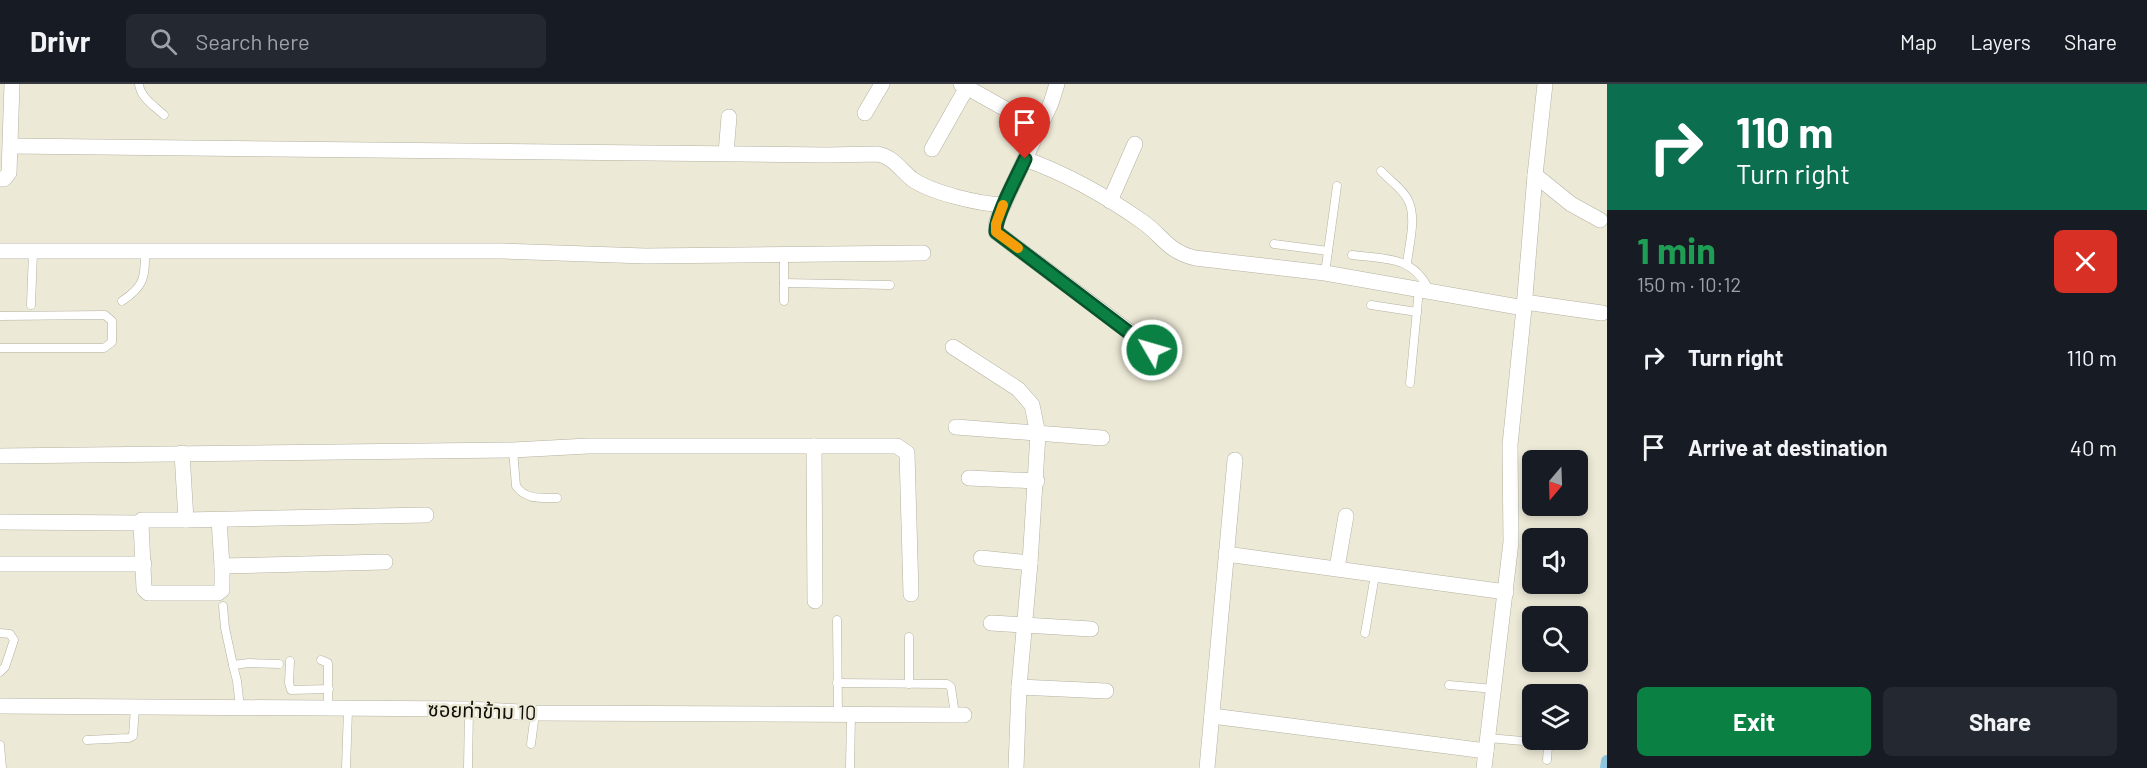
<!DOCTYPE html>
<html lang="en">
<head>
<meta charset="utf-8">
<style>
	body { margin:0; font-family:Barlow,"Noto Sans Thai",sans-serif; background:#242831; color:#f1f3f6; height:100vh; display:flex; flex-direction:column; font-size:22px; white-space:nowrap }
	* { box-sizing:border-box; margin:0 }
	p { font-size:20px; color:#9ea1a6 }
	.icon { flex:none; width:33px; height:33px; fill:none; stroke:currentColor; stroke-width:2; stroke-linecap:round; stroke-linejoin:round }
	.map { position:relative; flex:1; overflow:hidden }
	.side { display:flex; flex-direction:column; background:#171b24; width:540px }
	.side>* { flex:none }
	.banner { background:#0b6e4f; color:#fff; overflow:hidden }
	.needle { width:39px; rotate:199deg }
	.tools { position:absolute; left:1522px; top:366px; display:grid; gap:12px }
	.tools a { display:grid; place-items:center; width:66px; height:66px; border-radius:9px; background:#171b24; box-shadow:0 3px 9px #0003; font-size:30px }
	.pin { position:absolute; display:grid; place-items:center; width:51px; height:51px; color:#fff; margin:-62px -26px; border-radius:50% 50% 50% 0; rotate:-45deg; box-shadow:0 0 6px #0007 }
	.pin .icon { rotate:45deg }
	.me { position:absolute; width:66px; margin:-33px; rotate:308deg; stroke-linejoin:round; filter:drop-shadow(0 0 4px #0008) }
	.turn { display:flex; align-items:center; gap:21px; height:126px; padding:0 30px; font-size:27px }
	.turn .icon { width:78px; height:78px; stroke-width:2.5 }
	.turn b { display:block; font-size:42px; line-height:51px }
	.round { display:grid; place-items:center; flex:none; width:63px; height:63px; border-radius:9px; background:#242831 }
	.overview { display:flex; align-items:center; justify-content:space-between; height:102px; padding:0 30px }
	h1 { font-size:36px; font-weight:700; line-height:45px; color:#1e9e55 }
	.action { display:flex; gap:12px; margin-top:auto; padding:12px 30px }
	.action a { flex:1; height:69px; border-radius:9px; background:#0b8043; color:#fff; font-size:24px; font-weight:700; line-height:69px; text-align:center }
	.action a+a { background:#242831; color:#f1f3f6 }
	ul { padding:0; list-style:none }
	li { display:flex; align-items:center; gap:18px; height:90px; padding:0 30px }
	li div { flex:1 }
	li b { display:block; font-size:22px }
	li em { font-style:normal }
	header { display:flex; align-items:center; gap:36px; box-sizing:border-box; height:84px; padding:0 30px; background:#171b24; border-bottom:2px solid #363941 }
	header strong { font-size:28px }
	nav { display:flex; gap:33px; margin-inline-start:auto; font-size:21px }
	.search { width:420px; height:54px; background:#242831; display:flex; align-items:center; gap:15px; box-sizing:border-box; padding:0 21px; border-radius:9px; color:#9ea1a6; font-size:22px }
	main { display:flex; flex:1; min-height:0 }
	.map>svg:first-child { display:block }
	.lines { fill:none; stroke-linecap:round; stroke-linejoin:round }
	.canal { stroke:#8dc4e0; stroke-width:12 }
	.service-casing { stroke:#b4b1a0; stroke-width:9 }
	.minor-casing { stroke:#b4b1a0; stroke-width:16 }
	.service { stroke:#fff; stroke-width:8 }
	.minor { stroke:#fff; stroke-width:15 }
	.route-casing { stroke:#07532c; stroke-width:15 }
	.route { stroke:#0b8043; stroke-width:10 }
	.slow { stroke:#f59e0b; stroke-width:10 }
	.labels { text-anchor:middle; stroke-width:5; stroke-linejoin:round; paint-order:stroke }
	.street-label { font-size:20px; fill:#0e0d07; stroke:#ede9d7 }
</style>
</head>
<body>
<header>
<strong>Drivr</strong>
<div class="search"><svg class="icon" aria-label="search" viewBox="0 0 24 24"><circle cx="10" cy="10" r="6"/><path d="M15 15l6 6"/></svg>Search here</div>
<nav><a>Map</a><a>Layers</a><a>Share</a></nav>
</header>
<main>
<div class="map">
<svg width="1607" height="684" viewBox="0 0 1607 684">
	<rect width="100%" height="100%" fill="#ede9d7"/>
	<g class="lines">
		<polyline class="canal" points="1606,684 1607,677"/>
		<defs>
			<g id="service">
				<path d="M139,0c1,13 15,22 25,31"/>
				<path d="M1381,87c8,9 22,18 27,29 9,17 1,45 -1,63"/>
				<polyline points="1274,160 1328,167"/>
				<path d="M1352,171c34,4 61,1 77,35"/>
				<polyline points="784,172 784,217"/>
				<polyline points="1325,189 1337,102"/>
				<polyline points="784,199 890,201"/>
				<path d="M122,217c23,-15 23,-24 23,-50"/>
				<polyline points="31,221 33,168"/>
				<polyline points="1371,221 1417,228"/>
				<polyline points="0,232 105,231 112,237 112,258 104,264 0,264"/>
				<polyline points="1410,299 1419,205"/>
				<path d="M513,366l3,36c10,14 25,12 41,12"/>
				<polyline points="223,522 225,544 233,581"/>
				<polyline points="837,536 838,631"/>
				<polyline points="0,549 10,550 14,556 5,583 0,588"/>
				<polyline points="1365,549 1375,491"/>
				<polyline points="321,576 328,579 328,624"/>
				<polyline points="290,577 289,599 291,606 329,605"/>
				<polyline points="837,599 947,600 951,603 955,631"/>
				<polyline points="909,600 909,553"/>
				<polyline points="1449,601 1494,605"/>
				<polyline points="240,624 237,597 233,581 249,579 279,580"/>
				<polyline points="1488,654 1546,659 1548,662 1547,676"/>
				<polyline points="87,656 129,654 133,652 135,623"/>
				<polyline points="531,660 535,629"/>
				<polyline points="0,661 2,684"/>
				<polyline points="346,684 348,626"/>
				<polyline points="468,684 469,625"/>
				<polyline points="850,684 851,631"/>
			</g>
			<g id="minor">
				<polyline points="961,0 1009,27"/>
				<polyline points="1057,0 1051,19 1001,126 996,140 996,148 1150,263 1154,270 1147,283"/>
				<polyline points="865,29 882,0"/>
				<path d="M11,62l816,9 51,-1c15,3 23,16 34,25 20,14 67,25 92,26"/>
				<polyline points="932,65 967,3"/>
				<polyline points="726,69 729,33"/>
				<path d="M1025,75c42,15 81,37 118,63 21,15 24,29 52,36l130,15 199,35 11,-133 10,-91"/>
				<polyline points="1535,91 1571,120 1600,136"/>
				<polyline points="0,95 4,95 9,89 12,0"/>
				<polyline points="1110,117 1135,60"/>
				<polyline points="0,167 501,167 645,172 923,169"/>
				<polyline points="1524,218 1602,229"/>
				<polyline points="953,263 1018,305 1032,321 1038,350 1030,479 1019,603 1016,684"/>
				<polyline points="956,343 1102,354"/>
				<polyline points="814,362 815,517"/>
				<polyline points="182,369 186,436 426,431"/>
				<polyline points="0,372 513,366 588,362 897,362 907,369 911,510"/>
				<polyline points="969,394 1037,397"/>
				<polyline points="219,436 222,482 385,478"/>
				<polyline points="0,438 141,439 142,436 186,436"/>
				<polyline points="141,439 144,505 148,509 218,509 222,506 222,482"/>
				<polyline points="1226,470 1506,508"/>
				<polyline points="981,474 1030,479"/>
				<polyline points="0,480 144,480"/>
				<polyline points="1337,484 1346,432"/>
				<polyline points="991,539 1091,545"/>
				<polyline points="1019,603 1106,607"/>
				<polyline points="0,622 469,625 535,629 964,631"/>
				<polyline points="1212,632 1486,667"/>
				<polyline points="1207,684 1235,376"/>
				<polyline points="1484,684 1511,458 1510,361 1524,224"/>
			</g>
		</defs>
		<use href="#service" class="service-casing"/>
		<use href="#minor" class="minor-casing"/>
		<use href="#service" class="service"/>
		<use href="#minor" class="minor"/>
	</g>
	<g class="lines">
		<defs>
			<path id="route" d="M1025,75c-7,16 -31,59 -29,73l156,118"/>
		</defs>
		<use href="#route" class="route-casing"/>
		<use href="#route" class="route"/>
		<polyline class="slow" points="1003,121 996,140 996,148 1018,164"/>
	</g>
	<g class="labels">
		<g class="street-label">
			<text transform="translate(482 627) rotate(2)" y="7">ซอยท่าข้าม 10</text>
		</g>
	</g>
</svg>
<div class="tools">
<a><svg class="needle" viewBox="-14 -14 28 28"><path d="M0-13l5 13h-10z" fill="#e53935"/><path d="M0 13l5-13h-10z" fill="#9ea1a6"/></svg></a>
<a><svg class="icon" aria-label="sound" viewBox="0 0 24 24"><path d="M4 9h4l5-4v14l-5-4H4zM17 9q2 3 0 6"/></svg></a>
<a><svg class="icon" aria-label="search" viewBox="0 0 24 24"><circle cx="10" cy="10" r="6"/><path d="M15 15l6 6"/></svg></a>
<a><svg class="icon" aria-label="layers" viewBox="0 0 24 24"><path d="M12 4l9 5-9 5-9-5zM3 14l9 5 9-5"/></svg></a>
</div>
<div class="pin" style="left:1025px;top:75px;background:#d93025"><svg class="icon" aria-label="arrive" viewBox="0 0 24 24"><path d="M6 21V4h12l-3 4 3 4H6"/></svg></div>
<svg class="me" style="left:1152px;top:266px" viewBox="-20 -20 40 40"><circle r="17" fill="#0b8043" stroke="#fff" stroke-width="3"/><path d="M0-11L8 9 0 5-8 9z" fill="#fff"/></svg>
</div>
<section class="side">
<div class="banner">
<div class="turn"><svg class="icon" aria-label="right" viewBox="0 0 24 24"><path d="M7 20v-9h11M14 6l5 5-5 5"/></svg><div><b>110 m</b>Turn right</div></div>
</div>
<div class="overview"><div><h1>1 min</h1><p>150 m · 10:12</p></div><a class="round" style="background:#d93025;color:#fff"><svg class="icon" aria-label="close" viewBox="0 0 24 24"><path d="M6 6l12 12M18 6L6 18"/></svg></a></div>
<ul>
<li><svg class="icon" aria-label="right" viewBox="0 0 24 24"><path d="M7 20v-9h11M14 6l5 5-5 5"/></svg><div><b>Turn right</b></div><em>110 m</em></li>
<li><svg class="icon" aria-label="arrive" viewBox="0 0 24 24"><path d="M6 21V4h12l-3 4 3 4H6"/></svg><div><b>Arrive at destination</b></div><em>40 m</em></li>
</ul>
<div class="action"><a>Exit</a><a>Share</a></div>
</section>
</main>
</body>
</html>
